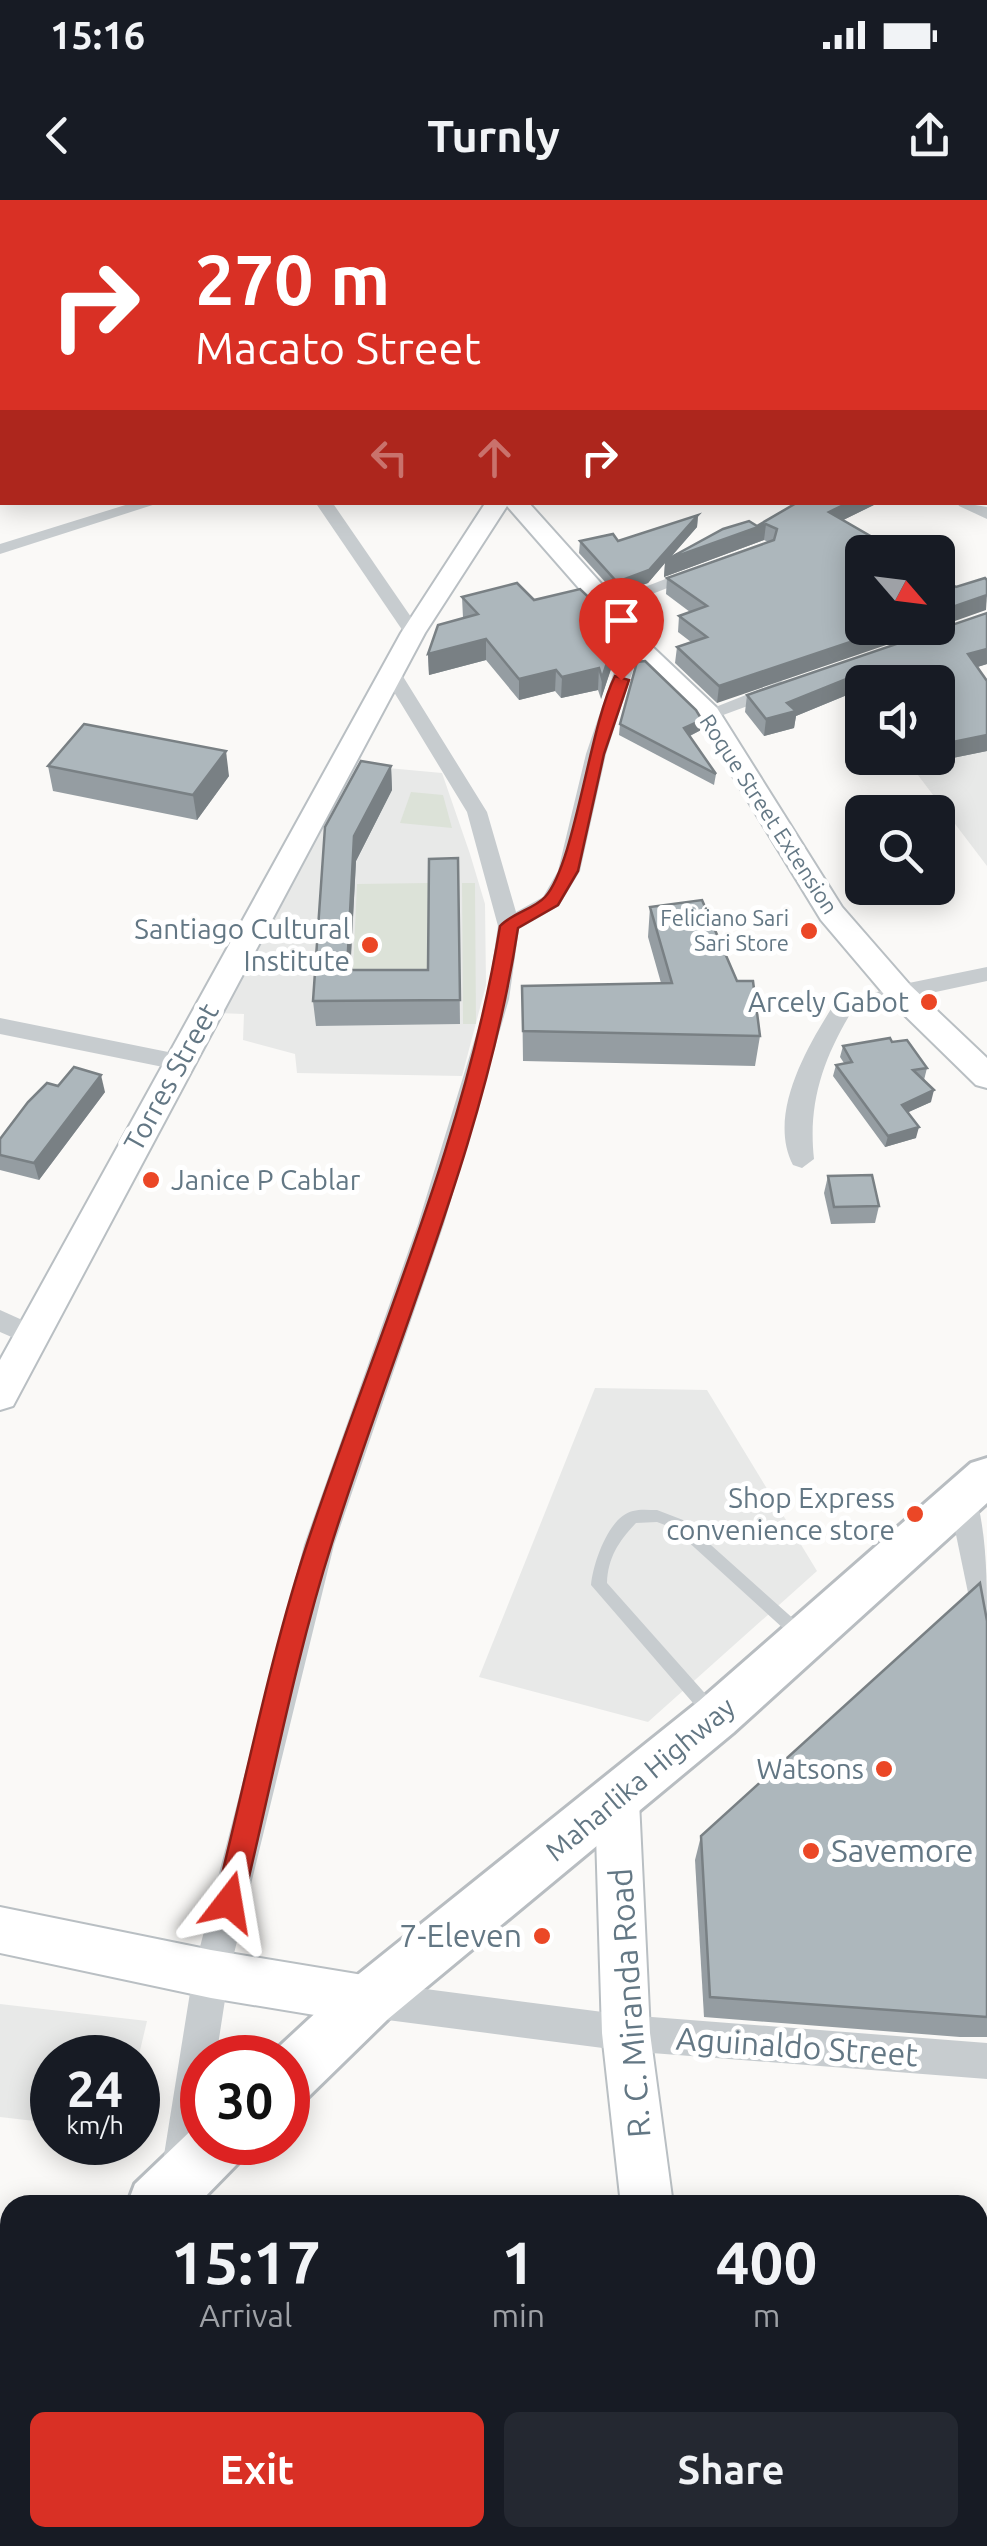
<!DOCTYPE html>
<html lang="en">
<head>
<meta charset="utf-8">
<style>
	body { margin:0; font-family:Ubuntu,sans-serif; background:#242831; color:#f1f3f6; height:100vh; display:flex; flex-direction:column; font-size:38px; white-space:nowrap }
	* { box-sizing:border-box; margin:0 }
	p { font-size:32px; color:#9ea1a6 }
	.icon { flex:none; width:55px; height:55px; fill:none; stroke:currentColor; stroke-width:2; stroke-linecap:round; stroke-linejoin:round }
	.map { position:relative; flex:1; overflow:hidden }
	.sheet { position:absolute; left:0px; top:1995px; width:988px; height:352px; display:flex; flex-direction:column; background:#171b24; border-radius:30px 30px 0 0; box-shadow:0 5px 25px #0003 }
	.sheet>* { flex:none }
	.hud { position:absolute; left:0px; top:0px; width:988px; height:305px; box-shadow:0 5px 25px #0003; background:#d93025; color:#fff; overflow:hidden }
	.needle { width:65px; rotate:118deg }
	.buttons { position:absolute; left:845px; top:335px; display:grid; gap:20px }
	.buttons a { display:grid; place-items:center; width:110px; height:110px; border-radius:15px; background:#171b24; box-shadow:0 5px 25px #0003; font-size:50px }
	.speed { position:absolute; left:30px; top:1835px; display:flex; gap:20px; font-size:50px; font-weight:700; text-align:center }
	.speed>* { display:grid; place-content:center; width:130px; height:130px; border-radius:50%; background:#171b24; box-shadow:0 5px 25px #0003; line-height:1 }
	.speed small { font-size:25px; font-weight:400 }
	.speed .limit { border:15px solid #d22; background:#fff; color:#111 }
	.pin { position:absolute; display:grid; place-items:center; width:85px; height:85px; color:#fff; margin:-102px -42px; border-radius:50% 50% 50% 0; rotate:-45deg; box-shadow:0 0 10px #0007 }
	.pin .icon { rotate:45deg }
	.me { position:absolute; width:110px; margin:-55px; rotate:14deg; stroke-linejoin:round; filter:drop-shadow(0 0 8px #0008) }
	.turn { display:flex; align-items:center; gap:35px; height:210px; padding:0 30px; font-size:45px }
	.turn .icon { width:130px; height:130px; stroke-width:2.5 }
	.turn b { display:block; font-size:70px; line-height:85px }
	.lanes { display:flex; align-items:center; height:95px; padding:0 30px; background:#0003; justify-content:center; gap:50px; direction:ltr }
	.lanes .off { opacity:.35 }
	.eta { display:flex; justify-content:space-evenly; align-items:center; height:170px; text-align:center }
	.eta b { font-size:60px; font-weight:700; line-height:70px }
	.cta { display:flex; gap:20px; margin-top:auto; padding:20px 30px }
	.cta a { flex:1; height:115px; border-radius:15px; background:#d93025; color:#fff; font-size:40px; font-weight:700; line-height:115px; text-align:center }
	.cta a+a { background:#242831; color:#f1f3f6 }
	.status { display:flex; justify-content:space-between; align-items:center; height:70px; padding:0 50px; background:#171b24; direction:ltr }
	.status svg { height:28px; fill:currentColor }
	header { display:flex; justify-content:space-between; align-items:center; height:130px; padding:0 30px; background:#171b24; font-size:45px; font-weight:700 }
	.map>svg:first-child { display:block }
	.built { fill:#e8e9e8 }
	.green { fill:#dce2d8 }
	.lines { fill:none; stroke-linecap:round; stroke-linejoin:round }
	.secondary-casing { stroke:#b9bfc3; stroke-width:4 }
	.primary-casing { stroke:#b8bdc1; stroke-width:6 }
	.lane { fill:#c7cccf; fill-rule:evenodd }
	.street { fill:#c7cccf; fill-rule:evenodd }
	.secondary { fill:#fff; fill-rule:evenodd }
	.primary { fill:#fff; fill-rule:evenodd }
	.wall { fill:#959da2 }
	.shaded-wall { fill:#798084 }
	.building { fill:#adb7bc; stroke:#798084; stroke-width:2.5 }
	.route { fill:#d93025; stroke:#8d1f18; stroke-width:2.5 }
	.poi-dot { fill:#eb4726; stroke:#fff; stroke-width:4 }
	.labels { text-anchor:middle; stroke-width:10; stroke-linejoin:round; paint-order:stroke }
	.far-street-label { font-size:22px; fill:#637784; stroke:#fff }
	.far-poi-label { font-size:22px; fill:#637784; stroke:#fff; text-anchor:end }
	.poi-label { font-size:28px; fill:#637784; stroke:#fff; text-anchor:end }
	.street-label { font-size:28px; fill:#637784; stroke:#fff }
	.near-poi-label { font-size:32px; fill:#637784; stroke:#fff; text-anchor:start }
	.near-street-label { font-size:32px; fill:#637784; stroke:#fff }
</style>
</head>
<body>
<div class="status"><b>15:16</b><svg viewBox="0 0 49 12"><path d="M0 12V9h3v3zM5 12V6h3v6zM10 12V3h3v9zM15 12V0h3v12zM26 1h20v11H26zM47 4h2v5h-2z"/></svg></div>
<header><svg class="icon" aria-label="back" viewBox="0 0 24 24"><path d="M15 5l-7 7 7 7"/></svg>Turnly<svg class="icon" aria-label="share" viewBox="0 0 24 24"><path d="M12 15V3M7 8l5-5 5 5M5 13v7h14v-7"/></svg></header>
<div class="map">
<svg width="987" height="2346" viewBox="0 0 987 2346">
	<rect width="100%" height="100%" fill="#faf9f7"/>
	<g class="built">
		<polygon points="971,472 987,491 987,666 905,558 938,558 938,482"/>
		<polygon points="355,565 442,573 470,654 485,704 486,785 462,876 297,873 295,854 243,840 244,814 217,813"/>
		<polygon points="595,1188 707,1190 817,1371 648,1522 479,1477"/>
		<polygon points="0,1804 147,1821 138,1859 52,1858 52,1923 0,1917"/>
	</g>
	<g class="green">
		<polygon points="411,592 443,595 452,628 400,623"/>
		<polygon points="428,683 427,792 352,793 357,684"/>
		<polygon points="462,683 475,683 476,824 463,824"/>
	</g>
	<g class="lines">
		<defs>
			<g id="secondary">
				<polygon points="138,0 158,0 160,2 140,2"/>
				<polygon points="486,302 528,302 616,400 642,437 717,508 842,707 910,785 987,858 987,888 976,885 888,799 821,720 698,519 624,447 598,410 507,306 425,433 13,1206 0,1210 0,1160 401,433"/>
				<polygon points="617,1580 633,1586 639,1601 650,1833 673,2005 621,2005 602,1833 595,1601 601,1586"/>
				<polygon points="0,1707 211,1750 369,1776 386,1783 393,1800 386,1817 369,1824 211,1798 0,1753"/>
				<polygon points="659,2338 717,2338 718,2346 660,2346"/>
			</g>
			<g id="primary">
				<polygon points="987,1258 987,1303 733,1533 388,1819 308,1897 288,1905 288,1858 268,1857 350,1781 699,1501 971,1263"/>
				<polygon points="202,1920 202,1942 247,1942 239,1962 197,2005 127,2005 135,1984"/>
				<polygon points="10,2128 10,2197 0,2201 0,2132"/>
			</g>
		</defs>
		<use href="#secondary" class="secondary-casing"/>
		<use href="#primary" class="primary-casing"/>
		<g class="lane">
			<rect x="0" y="133" width="2" height="5"/>
			<rect x="0" y="216" width="2" height="5"/>
			<path d="M657,1310l26,10 123,110 3,5 -3,5 -5,2 -5,-2 -123,-112 -16,-6 -21,1c-17,18 -28,34 -29,60l111,125 2,5 -2,5 -6,2 -6,-2 -115,-133c2,-22 18,-69 42,-74 7,-2 16,-1 24,-1z"/>
		</g>
		<g class="street">
			<rect x="0" y="46" width="2" height="8"/>
			<rect x="0" y="98" width="2" height="8"/>
			<polygon points="135,302 162,302 0,354 0,344"/>
			<polygon points="315,302 332,302 422,433 419,437 407,437"/>
			<polygon points="957,302 987,307 987,319 959,306"/>
			<polygon points="694,368 709,372 613,409 598,405"/>
			<polygon points="633,436 642,442 606,554 580,671 559,706 519,729 509,799 444,1024 334,1345 229,1774 216,1858 202,1858 203,1942 194,2005 156,2005 193,1774 304,1345 418,1024 487,799 498,726 467,612 383,474 399,470 487,612 516,712 543,697 558,671 586,554 624,442"/>
			<polygon points="781,481 790,487 788,491 715,518 698,514"/>
			<path d="M987,767v14l-84,18 -54,17c-27,46 -41,89 -35,143l-12,9 -9,-3c-26,-50 14,-118 40,-159l66,-21z"/>
			<polygon points="0,818 178,854 190,862 178,870 0,834"/>
			<polygon points="0,1110 40,1128 44,1135 40,1142 30,1145 0,1132"/>
			<path d="M963,1284l10,3c14,41 14,94 14,138l-11,-4 -4,-9 -24,-116 5,-9z"/>
			<polygon points="372,1782 626,1815 987,1843 987,1879 626,1851 372,1818 359,1813 354,1800 359,1787"/>
			<rect x="120" y="2338" width="42" height="8"/>
		</g>
		<use href="#secondary" class="secondary"/>
		<use href="#primary" class="primary"/>
	</g>
	<g class="wall">
		<polygon points="243,0 473,0 465,2 250,2"/>
		<polygon points="797,302 880,302 843,320 717,503 675,463 677,447 691,442 678,432 679,416 690,412 666,394 667,378 768,342 764,340 664,377 665,363 648,383 616,394 579,353 580,341 618,341 698,315 697,327 670,358 757,326"/>
		<polygon points="462,397 534,400 600,431 612,466 601,499 598,490 561,498 555,491 519,500 486,460 429,475 428,454 463,418"/>
		<polygon points="987,413 987,464 977,467 987,481 987,551 928,563 922,558 938,558 938,482 862,482 862,501 857,503 847,495 796,516 794,528 764,536 745,512 747,495"/>
		<polygon points="702,520 701,530 690,536 716,574 714,585 619,535 620,524"/>
		<polygon points="48,566 229,576 197,620 53,591"/>
		<polygon points="391,566 392,590 356,661 350,770 428,770 458,658 460,824 316,826 313,801 325,627"/>
		<polygon points="650,707 760,836 755,866 523,861 522,786 661,783 648,737"/>
		<polygon points="892,842 927,868 924,880 931,902 908,912 916,938 885,947 833,876 836,865 844,863 840,857 843,846"/>
		<polygon points="58,886 105,892 39,980 0,970 0,939"/>
		<polygon points="828,976 879,1006 875,1023 831,1024 824,993"/>
		<polygon points="987,1421 987,1837 960,1837 704,1817 695,1660 701,1636"/>
	</g>
	<g class="shaded-wall">
		<polygon points="305,0 322,0 322,2 296,2"/>
		<polygon points="985,76 987,76 987,101 985,102"/>
		<polygon points="850,302 880,302 827,328 829,312"/>
		<polygon points="698,315 697,327 669,359 766,324 764,340 664,377 665,363 648,383 616,394 617,382"/>
		<polygon points="987,395 986,410 938,427 938,412"/>
		<polygon points="601,409 600,430 584,414"/>
		<polygon points="892,428 936,428 717,503 719,486"/>
		<polygon points="486,439 486,460 429,475 428,454"/>
		<polygon points="613,445 612,466 601,499 602,478"/>
		<polygon points="987,449 987,464 965,471 968,454"/>
		<polygon points="599,468 598,490 561,498 562,477"/>
		<polygon points="556,470 555,491 519,500 519,479"/>
		<polygon points="849,478 847,495 796,516 794,528 764,536 766,519 787,503"/>
		<polygon points="862,485 862,501 857,503 860,486"/>
		<polygon points="702,520 701,530 683,539 684,528"/>
		<polygon points="987,535 987,551 928,563 929,558 938,558 938,545"/>
		<polygon points="226,551 229,576 197,620 193,595"/>
		<polygon points="391,566 392,590 356,661 349,795 347,770 354,636"/>
		<polygon points="101,875 105,892 39,980 34,963"/>
		<polygon points="934,890 931,902 900,916 902,905"/>
		<polygon points="919,927 916,938 885,947 888,936"/>
	</g>
	<g class="building">
		<polygon points="333,0 458,0 458,2 339,2"/>
		<polygon points="543,0 607,0 612,2 529,2"/>
		<polygon points="733,0 740,0 744,2 721,2"/>
		<rect x="985" y="4" width="2" height="24"/>
		<polygon points="987,42 987,76 985,76 985,43"/>
		<polygon points="798,302 850,302 829,312 898,352 862,352 862,428 892,428 719,486 677,447 707,437 679,416 707,406 667,378 774,340 777,329 766,324 666,360 723,329 749,321 757,326"/>
		<polygon points="698,315 649,370 617,382 580,341 613,334 618,341"/>
		<polygon points="938,376 956,387 985,378 987,380 987,395 938,412"/>
		<polygon points="517,383 534,400 580,389 601,409 584,414 613,445 602,478 599,468 562,477 556,470 519,479 486,439 428,454 438,425 478,414 462,397"/>
		<polygon points="987,413 987,449 968,454 987,481 987,535 938,545 938,482 862,482 862,485 860,486 849,478 787,503 796,511 766,519 747,495"/>
		<polygon points="645,461 696,510 702,520 684,528 716,574 620,524 637,462"/>
		<polygon points="84,524 226,551 193,595 48,566"/>
		<polygon points="361,561 391,566 354,636 347,770 428,770 429,659 458,658 460,800 313,801 325,627"/>
		<polygon points="702,700 737,781 753,781 760,836 523,831 522,786 672,783 650,707"/>
		<polygon points="890,838 892,842 907,840 927,868 913,870 934,890 902,905 919,927 888,936 836,865 852,862 843,846"/>
		<polygon points="74,867 101,875 34,963 0,955 0,939 28,902 47,883 58,886"/>
		<polygon points="872,975 879,1006 834,1007 828,976"/>
		<polygon points="980,1383 987,1421 987,1817 710,1797 701,1636"/>
	</g>
	<path class="route" d="M615,476l14,4 -25,74 -26,117 -20,34 -40,23c-32,212 -122,411 -186,615 -37,116 -60,240 -89,359l-4,10 -10,4 -10,-4 -4,-10c30,-117 55,-247 93,-361 68,-203 158,-403 192,-615 12,-13 34,-17 45,-29 30,-33 44,-169 70,-221z"/>
	<g class="poi-dot">
		<circle cx="809" cy="731" r="10"/>
		<circle cx="370" cy="745" r="10"/>
		<circle cx="929" cy="802" r="10"/>
		<circle cx="151" cy="980" r="10"/>
		<circle cx="915" cy="1314" r="10"/>
		<circle cx="884" cy="1569" r="10"/>
		<circle cx="811" cy="1651" r="10"/>
		<circle cx="542" cy="1736" r="10"/>
	</g>
	<g class="labels">
		<g class="far-street-label">
			<text transform="translate(769 614) rotate(57)" y="8">Roque Street Extension</text>
		</g>
		<g class="far-poi-label">
			<text x="789" y="726">Feliciano Sari<tspan x="789" dy="25">Sari Store</tspan></text>
		</g>
		<g class="poi-label">
			<text x="350" y="739">Santiago Cultural<tspan x="350" dy="32">Institute</tspan></text>
			<text x="909" y="812">Arcely Gabot</text>
			<text x="171" y="990" text-anchor="start">Janice P Cablar</text>
			<text x="895" y="1308">Shop Express<tspan x="895" dy="32">convenience store</tspan></text>
			<text x="864" y="1579">Watsons</text>
		</g>
		<g class="street-label">
			<text transform="translate(171 877) rotate(-61)" y="10">Torres Street</text>
			<text transform="translate(640 1579) rotate(-40)" y="10">Maharlika Highway</text>
		</g>
		<g class="near-poi-label">
			<text x="831" y="1662">Savemore</text>
			<text x="522" y="1747" text-anchor="end">7-Eleven</text>
		</g>
		<g class="near-street-label">
			<text transform="translate(630 1803) rotate(-94)" y="11">R. C. Miranda Road</text>
			<text transform="translate(797 1847) rotate(4)" y="11">Aguinaldo Street</text>
		</g>
	</g>
</svg>
<div class="buttons">
<a><svg class="needle" viewBox="-14 -14 28 28"><path d="M0-13l5 13h-10z" fill="#e53935"/><path d="M0 13l5-13h-10z" fill="#9ea1a6"/></svg></a>
<a><svg class="icon" aria-label="sound" viewBox="0 0 24 24"><path d="M4 9h4l5-4v14l-5-4H4zM17 9q2 3 0 6"/></svg></a>
<a><svg class="icon" aria-label="search" viewBox="0 0 24 24"><circle cx="10" cy="10" r="6"/><path d="M15 15l6 6"/></svg></a>
</div>
<div class="speed"><div>24<small>km/h</small></div><div class="limit">30</div></div>
<div class="pin" style="left:621px;top:480px;background:#d93025"><svg class="icon" aria-label="arrive" viewBox="0 0 24 24"><path d="M6 21V4h12l-3 4 3 4H6"/></svg></div>
<svg class="me" style="left:229px;top:1702px" viewBox="-20 -20 40 40"><path d="M0-17L14 15 0 8-14 15z" fill="#d93025" stroke="#fff" stroke-width="4"/></svg>
<div class="hud">
<div class="turn"><svg class="icon" aria-label="right" viewBox="0 0 24 24"><path d="M7 20v-9h11M14 6l5 5-5 5"/></svg><div><b>270 m</b>Macato Street</div></div>
<div class="lanes"><svg class="icon off" aria-label="left" viewBox="0 0 24 24"><path d="M17 20v-9H6M10 6l-5 5 5 5"/></svg><svg class="icon off" aria-label="ahead" viewBox="0 0 24 24"><path d="M12 20V5M6 11l6-6 6 6"/></svg><svg class="icon" aria-label="right" viewBox="0 0 24 24"><path d="M7 20v-9h11M14 6l5 5-5 5"/></svg></div>
</div>
<section class="sheet">
<div class="eta">
<div><b>15:17</b><p>Arrival</p></div>
<div><b>1</b><p>min</p></div>
<div><b>400</b><p>m</p></div>
</div>
<div class="cta"><a>Exit</a><a>Share</a></div>
</section>
</div>
</body>
</html>
